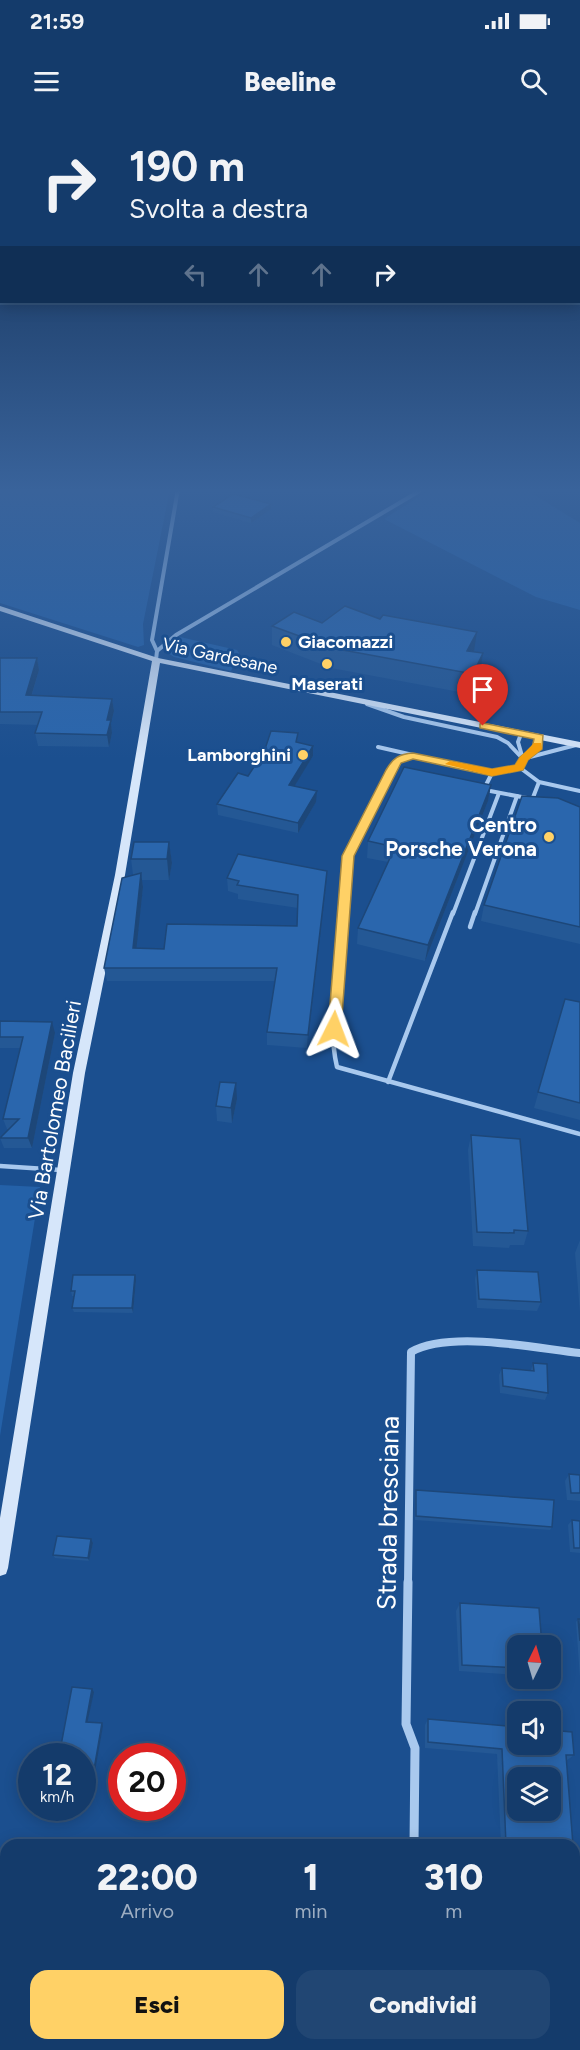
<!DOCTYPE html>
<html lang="it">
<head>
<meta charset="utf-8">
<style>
	body { margin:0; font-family:Figtree,sans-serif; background:#214673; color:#f1f3f6; height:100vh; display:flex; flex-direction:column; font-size:22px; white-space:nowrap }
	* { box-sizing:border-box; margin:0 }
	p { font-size:20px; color:#9dadc1 }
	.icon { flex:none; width:33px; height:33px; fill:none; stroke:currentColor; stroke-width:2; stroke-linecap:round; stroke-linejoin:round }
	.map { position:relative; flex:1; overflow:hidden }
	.side { position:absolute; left:0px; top:1719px; width:580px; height:212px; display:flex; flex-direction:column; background:#143b6b; border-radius:18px 18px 0 0; box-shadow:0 3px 15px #0003,0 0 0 2px #33557e }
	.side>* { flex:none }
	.top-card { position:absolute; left:0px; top:0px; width:580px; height:183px; box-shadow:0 3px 15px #0003,0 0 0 2px #33557e; background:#143b6b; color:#f1f3f6; overflow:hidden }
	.needle { width:39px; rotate:5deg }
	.tools { position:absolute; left:507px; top:1515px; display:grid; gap:12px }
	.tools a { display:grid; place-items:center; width:54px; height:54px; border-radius:12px; background:#143b6b; box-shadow:0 3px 15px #0003,0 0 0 2px #33557e; font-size:30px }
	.speed { position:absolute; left:18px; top:1623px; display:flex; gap:12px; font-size:30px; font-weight:700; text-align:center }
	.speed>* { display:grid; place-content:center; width:78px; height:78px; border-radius:50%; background:#143b6b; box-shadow:0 3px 15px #0003,0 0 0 2px #33557e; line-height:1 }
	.speed small { font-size:15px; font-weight:400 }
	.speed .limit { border:9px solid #d22; background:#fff; color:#111 }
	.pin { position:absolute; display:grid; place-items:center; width:51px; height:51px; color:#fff; margin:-62px -26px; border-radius:50% 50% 50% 0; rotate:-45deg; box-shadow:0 0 6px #0007 }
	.pin .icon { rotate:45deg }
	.me { position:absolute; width:66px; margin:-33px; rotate:3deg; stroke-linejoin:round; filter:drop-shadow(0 0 4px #0008) }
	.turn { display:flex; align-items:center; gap:21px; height:126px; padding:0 30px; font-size:27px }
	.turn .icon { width:78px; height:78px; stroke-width:2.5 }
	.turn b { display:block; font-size:42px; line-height:51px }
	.lanes { display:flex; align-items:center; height:57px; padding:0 30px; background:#0003; justify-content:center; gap:30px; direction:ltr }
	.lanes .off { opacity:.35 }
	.eta { display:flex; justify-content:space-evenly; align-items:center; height:102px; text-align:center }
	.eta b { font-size:36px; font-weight:800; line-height:42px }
	.action { display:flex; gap:12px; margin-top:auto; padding:12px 30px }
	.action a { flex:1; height:69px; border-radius:18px; background:#ffd166; color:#111; font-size:24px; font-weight:800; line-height:69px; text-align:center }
	.action a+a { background:#214673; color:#f1f3f6 }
	.status { display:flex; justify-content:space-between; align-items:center; height:42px; padding:0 30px; background:#143b6b; direction:ltr }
	.status svg { height:16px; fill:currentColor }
	header { display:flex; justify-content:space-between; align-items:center; height:78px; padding:0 30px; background:#143b6b; font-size:27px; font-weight:800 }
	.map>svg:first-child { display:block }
	.green { fill:#2461a8 }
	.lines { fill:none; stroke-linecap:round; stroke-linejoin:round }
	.lane-far1 { stroke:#a9c9ee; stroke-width:4 }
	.lane { stroke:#a9c9ee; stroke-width:4.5 }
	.street-far2 { stroke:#a9c9ee; stroke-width:4 }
	.street-far1 { stroke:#a9c9ee; stroke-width:8 }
	.street { stroke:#a9c9ee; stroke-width:9 }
	.secondary { fill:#d6e6fa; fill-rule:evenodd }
	.primary { fill:#f0f6ff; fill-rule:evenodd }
	.wall { fill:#245895 }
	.shaded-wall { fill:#1d4779 }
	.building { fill:#2a66ad; stroke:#1d4779; stroke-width:1.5; fill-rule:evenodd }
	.route { fill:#ffd166; stroke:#a68842; stroke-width:1.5 }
	.slow { fill:#f59e0b }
	.poi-dot { fill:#ffd166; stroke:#1b4f8f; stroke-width:2 }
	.labels { text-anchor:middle; stroke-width:6; stroke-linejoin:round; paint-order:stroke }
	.far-poi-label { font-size:18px; font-weight:bold; fill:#fff; stroke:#1b4f8f; text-anchor:start }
	.far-street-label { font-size:18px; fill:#fff; stroke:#1b4f8f }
	.poi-label { font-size:21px; font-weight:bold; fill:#fff; stroke:#1b4f8f; text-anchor:end }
	.street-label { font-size:21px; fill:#fff; stroke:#1b4f8f }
	.near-street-label { font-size:26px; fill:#fff; stroke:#1b4f8f }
</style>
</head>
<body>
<div class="status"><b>21:59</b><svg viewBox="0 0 49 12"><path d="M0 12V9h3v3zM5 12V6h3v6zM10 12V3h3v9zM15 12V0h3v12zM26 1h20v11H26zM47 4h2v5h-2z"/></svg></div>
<header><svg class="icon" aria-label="menu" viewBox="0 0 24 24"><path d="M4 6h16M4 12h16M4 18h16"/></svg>Beeline<svg class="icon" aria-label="search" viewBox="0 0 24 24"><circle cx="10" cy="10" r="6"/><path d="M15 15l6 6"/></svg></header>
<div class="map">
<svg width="580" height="1930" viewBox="0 0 580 1930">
	<rect width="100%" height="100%" fill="#1b4f8f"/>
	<g class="green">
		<polygon points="0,369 170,369 143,504 144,525 138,527 0,483"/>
		<polygon points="431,369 534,369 528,371 580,403 580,490 536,477 384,399"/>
		<polygon points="180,517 237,530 239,533 231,551 174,537 168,533 170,526"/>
		<polygon points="0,1065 40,1067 0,1316"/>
	</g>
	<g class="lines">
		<g class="lane-far1">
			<polyline points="367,584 404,597 497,617 508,623 523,639"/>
			<polyline points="521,614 518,622 522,636"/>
			<polyline points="378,627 492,653 519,647 523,639 537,629 539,617"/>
			<polyline points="526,638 576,625"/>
			<polyline points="519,647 539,662 580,671"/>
			<polyline points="484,669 492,653"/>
			<polyline points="485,670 527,678"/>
			<polyline points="532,680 539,662"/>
			<polyline points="344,794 348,736 397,641 413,636"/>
			<polyline points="453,794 499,673"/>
			<polyline points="475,794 517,676"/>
		</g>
		<g class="lane">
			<path d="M345,792c-6,47 -19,109 -8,155l243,67"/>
			<polyline points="470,807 475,792"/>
			<polyline points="388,962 453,792"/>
			<polyline points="0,1046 61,1050"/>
		</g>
		<g class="street-far2">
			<polyline points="157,531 152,520 178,369"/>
			<polyline points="156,540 157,531 176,515 423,369"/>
		</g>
		<path class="street-far1" d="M408,1463l3,-231c39,-22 123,-4 169,1"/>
		<polyline class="street" points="408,1462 406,1604 415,1628 414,1725"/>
		<polygon class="secondary" points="0,486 158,538 580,622 580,628 160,543 125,755 85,953 8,1448 6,1454 0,1456 0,1398 73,953 115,755 152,541 0,491"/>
		<g class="primary">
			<polygon points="0,1757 6,1758 6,1782 0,1781"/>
			<polygon points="574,1827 580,1828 580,1852 574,1851"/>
		</g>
	</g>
	<g class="wall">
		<polygon points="213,387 271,389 251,403 213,392"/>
		<polygon points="380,499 474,532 480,553 470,574 331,548 272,525 272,506"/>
		<polygon points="0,538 37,538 39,550 32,575 112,579 114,591 111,603 112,613 109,627 38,626 35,613 38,605 0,604"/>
		<polygon points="298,622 313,636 294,666 316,682 298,713 218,695 217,684 248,656"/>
		<polygon points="491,665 488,681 425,841 357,824 358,808 388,742 367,738 368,721"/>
		<polygon points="580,687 580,824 481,801 484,785"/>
		<polygon points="169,722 172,743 169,760 142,760 143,767 136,828 164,829 297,806 298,788 238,779 238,774 228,771 227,758 326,765 307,928 267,925 267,912 275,861 107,861 104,848 133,755 131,739"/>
		<polygon points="565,879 580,882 580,1000 534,988"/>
		<polygon points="0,901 55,913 32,1028 4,1028 0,1018 9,1009 7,1009 3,999 20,928 0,928"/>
		<polygon points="237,979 232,1003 217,1001 216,986"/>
		<polygon points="471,1015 528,1111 524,1125 510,1125 509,1128 473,1126 468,1030"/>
		<polygon points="580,1120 580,1192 575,1133"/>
		<polygon points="477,1150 541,1182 537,1191 477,1188 475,1159"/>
		<polygon points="136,1160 133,1193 74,1192 72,1188 74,1176 72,1176 71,1171"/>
		<polygon points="533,1243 548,1273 545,1280 500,1273 499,1255 502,1248 531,1250"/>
		<polygon points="569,1354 580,1355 580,1381 567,1380 565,1361"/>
		<polygon points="416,1370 552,1407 550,1410 415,1400 415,1374"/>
		<polygon points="572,1400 580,1401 580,1433 570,1432 568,1405"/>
		<polygon points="91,1419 93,1423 89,1441 55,1438 53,1435"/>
		<polygon points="460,1483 518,1526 518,1555 459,1551 456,1491"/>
		<polygon points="578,1499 580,1499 580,1558 576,1502"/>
		<polygon points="428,1599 574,1635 566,1641 573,1725 501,1725 497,1634 425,1628 425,1605"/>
	</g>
	<g class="shaded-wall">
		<polygon points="271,384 271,389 251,403 251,398"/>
		<polygon points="477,512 474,531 465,550 467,531"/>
		<polygon points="483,533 480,553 470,574 473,554"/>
		<polygon points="37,538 39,550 28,587 26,575"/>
		<polygon points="112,579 114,591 111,603 112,613 109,627 107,615 107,600"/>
		<polygon points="313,626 313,636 289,675 289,665"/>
		<polygon points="491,665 488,681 425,841 428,825"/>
		<polygon points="317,671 316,682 298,713 298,703"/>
		<polygon points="169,722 172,743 169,760 167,739"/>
		<polygon points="327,751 326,765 307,928 308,915"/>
		<polygon points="141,753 143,767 135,842 133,828"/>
		<polygon points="52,902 55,913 32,1028 28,1018"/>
		<polygon points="236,963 237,979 232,1003 231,988"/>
		<polygon points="135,1155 136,1160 133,1193 132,1188"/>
		<polygon points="91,1419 93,1423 89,1441 88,1438"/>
		<polygon points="92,1569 94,1572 87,1604 86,1602"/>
		<polygon points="102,1603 103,1606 92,1668 91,1667"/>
	</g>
	<g class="building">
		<polygon points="233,374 271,384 251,398 213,387"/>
		<polygon points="345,486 380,499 383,495 477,512 467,531 483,533 473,554 332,528 272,506 294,492 322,503"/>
		<polygon points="0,538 37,538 26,575 112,579 107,600 111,600 107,615 35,613 42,592 0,592"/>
		<polygon points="271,611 298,613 296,622 313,626 289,665 317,671 298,703 217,684 238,653 248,656 264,632"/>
		<polygon points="404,647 491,665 428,825 358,808 395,727 368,721"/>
		<polygon points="522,676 558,678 580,687 580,807 484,785"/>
		<polygon points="134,722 169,722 167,739 131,739"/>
		<polygon points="238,734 327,751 308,915 267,912 277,848 104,848 122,758 141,753 133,828 164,829 167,804 297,806 298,775 237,765 239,761 227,758"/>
		<polygon points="565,879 580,882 580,983 538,972"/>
		<polygon points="0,901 52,902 28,1018 0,1018 19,999 3,999 23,917 0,917"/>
		<polygon points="220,962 236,963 231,988 216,986"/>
		<polygon points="471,1015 520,1019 528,1111 514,1110 514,1113 477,1112"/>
		<polygon points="477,1150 538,1152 541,1182 479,1179"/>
		<polygon points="73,1155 135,1155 132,1188 72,1188 75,1171 71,1171"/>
		<polygon points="533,1243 547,1244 548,1273 503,1266 502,1248 534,1251"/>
		<polygon points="569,1354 580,1355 580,1373 571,1373"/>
		<polygon points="416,1370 554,1380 552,1407 416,1396"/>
		<polygon points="572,1400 580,1401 580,1428 574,1428"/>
		<polygon points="57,1416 91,1419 88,1438 53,1435"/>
		<polygon points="460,1483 539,1488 542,1526 518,1526 518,1548 462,1545"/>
		<polygon points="578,1499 580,1499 580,1521"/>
		<polygon points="72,1567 92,1569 86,1602 102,1603 91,1667 82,1666 82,1636 59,1636"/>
		<path d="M428,1599l90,8v17h32v-14l22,2 2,23h-8l7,90h-67l-4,-96 -74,-7zM518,1658h32v32h-32z"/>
	</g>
	<linearGradient id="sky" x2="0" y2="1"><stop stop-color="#0f2b4f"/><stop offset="0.58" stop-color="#39639b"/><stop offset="1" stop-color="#39639b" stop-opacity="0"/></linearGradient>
	<rect width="580" height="639" fill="url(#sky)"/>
	<path class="route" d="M483,603l60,12 -1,14 -14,11 -5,10 -31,6 -79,-17 -12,4 -47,93 -13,173 -7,4 -4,-1 -2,-3 14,-173 44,-86c7,-12 13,-16 27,-17l79,16 23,-4 5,-8 12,-9 2,-9 -54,-11v-4z"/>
	<polygon class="slow" points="534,623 541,623 542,629 528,640 523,650 492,656 445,644 450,641 492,649 515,645 520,637"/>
	<g class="poi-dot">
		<circle cx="286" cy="522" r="6"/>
		<circle cx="327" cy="544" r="6"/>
		<circle cx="303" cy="635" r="6"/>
		<circle cx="549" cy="717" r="6"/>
	</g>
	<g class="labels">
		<g class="far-poi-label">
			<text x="298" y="528">Giacomazzi</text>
			<text x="327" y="570" text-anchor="middle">Maserati</text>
			<text x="291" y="641" text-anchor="end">Lamborghini</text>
		</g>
		<g class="far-street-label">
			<text transform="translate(220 536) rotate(12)" y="6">Via Gardesane</text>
		</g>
		<g class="poi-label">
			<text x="537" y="712">Centro<tspan x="537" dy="24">Porsche Verona</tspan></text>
		</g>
		<g class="street-label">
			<text transform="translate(55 990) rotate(-80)" y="7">Via Bartolomeo Bacilieri</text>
		</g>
		<g class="near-street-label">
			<text transform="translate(388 1393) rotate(-89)" y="9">Strada bresciana</text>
		</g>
	</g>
</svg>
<div class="tools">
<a><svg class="needle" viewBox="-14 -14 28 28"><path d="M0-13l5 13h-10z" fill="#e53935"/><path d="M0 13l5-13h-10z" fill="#9dadc1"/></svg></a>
<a><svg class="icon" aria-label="sound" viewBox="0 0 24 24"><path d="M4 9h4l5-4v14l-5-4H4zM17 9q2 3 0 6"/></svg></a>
<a><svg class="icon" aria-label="layers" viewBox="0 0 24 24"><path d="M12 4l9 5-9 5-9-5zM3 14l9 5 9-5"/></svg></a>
</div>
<div class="speed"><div>12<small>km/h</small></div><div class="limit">20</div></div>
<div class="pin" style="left:483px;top:606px;background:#d93025"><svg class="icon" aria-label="arrive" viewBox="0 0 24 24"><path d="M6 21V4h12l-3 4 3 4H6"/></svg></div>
<svg class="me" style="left:334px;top:909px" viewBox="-20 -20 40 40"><path d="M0-17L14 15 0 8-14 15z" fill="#ffd166" stroke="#fff" stroke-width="4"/></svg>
<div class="top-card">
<div class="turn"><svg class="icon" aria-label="right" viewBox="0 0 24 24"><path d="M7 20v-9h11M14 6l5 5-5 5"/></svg><div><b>190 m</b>Svolta a destra</div></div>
<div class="lanes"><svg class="icon off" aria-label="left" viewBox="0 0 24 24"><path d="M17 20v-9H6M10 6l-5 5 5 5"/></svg><svg class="icon off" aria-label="ahead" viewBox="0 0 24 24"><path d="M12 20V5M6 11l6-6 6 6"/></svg><svg class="icon off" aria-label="ahead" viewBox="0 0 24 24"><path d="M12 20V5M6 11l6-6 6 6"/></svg><svg class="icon" aria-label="right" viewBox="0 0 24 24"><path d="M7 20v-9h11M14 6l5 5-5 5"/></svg></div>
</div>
<section class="side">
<div class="eta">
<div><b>22:00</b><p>Arrivo</p></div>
<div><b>1</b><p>min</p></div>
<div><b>310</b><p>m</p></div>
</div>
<div class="action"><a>Esci</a><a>Condividi</a></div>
</section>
</div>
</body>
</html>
